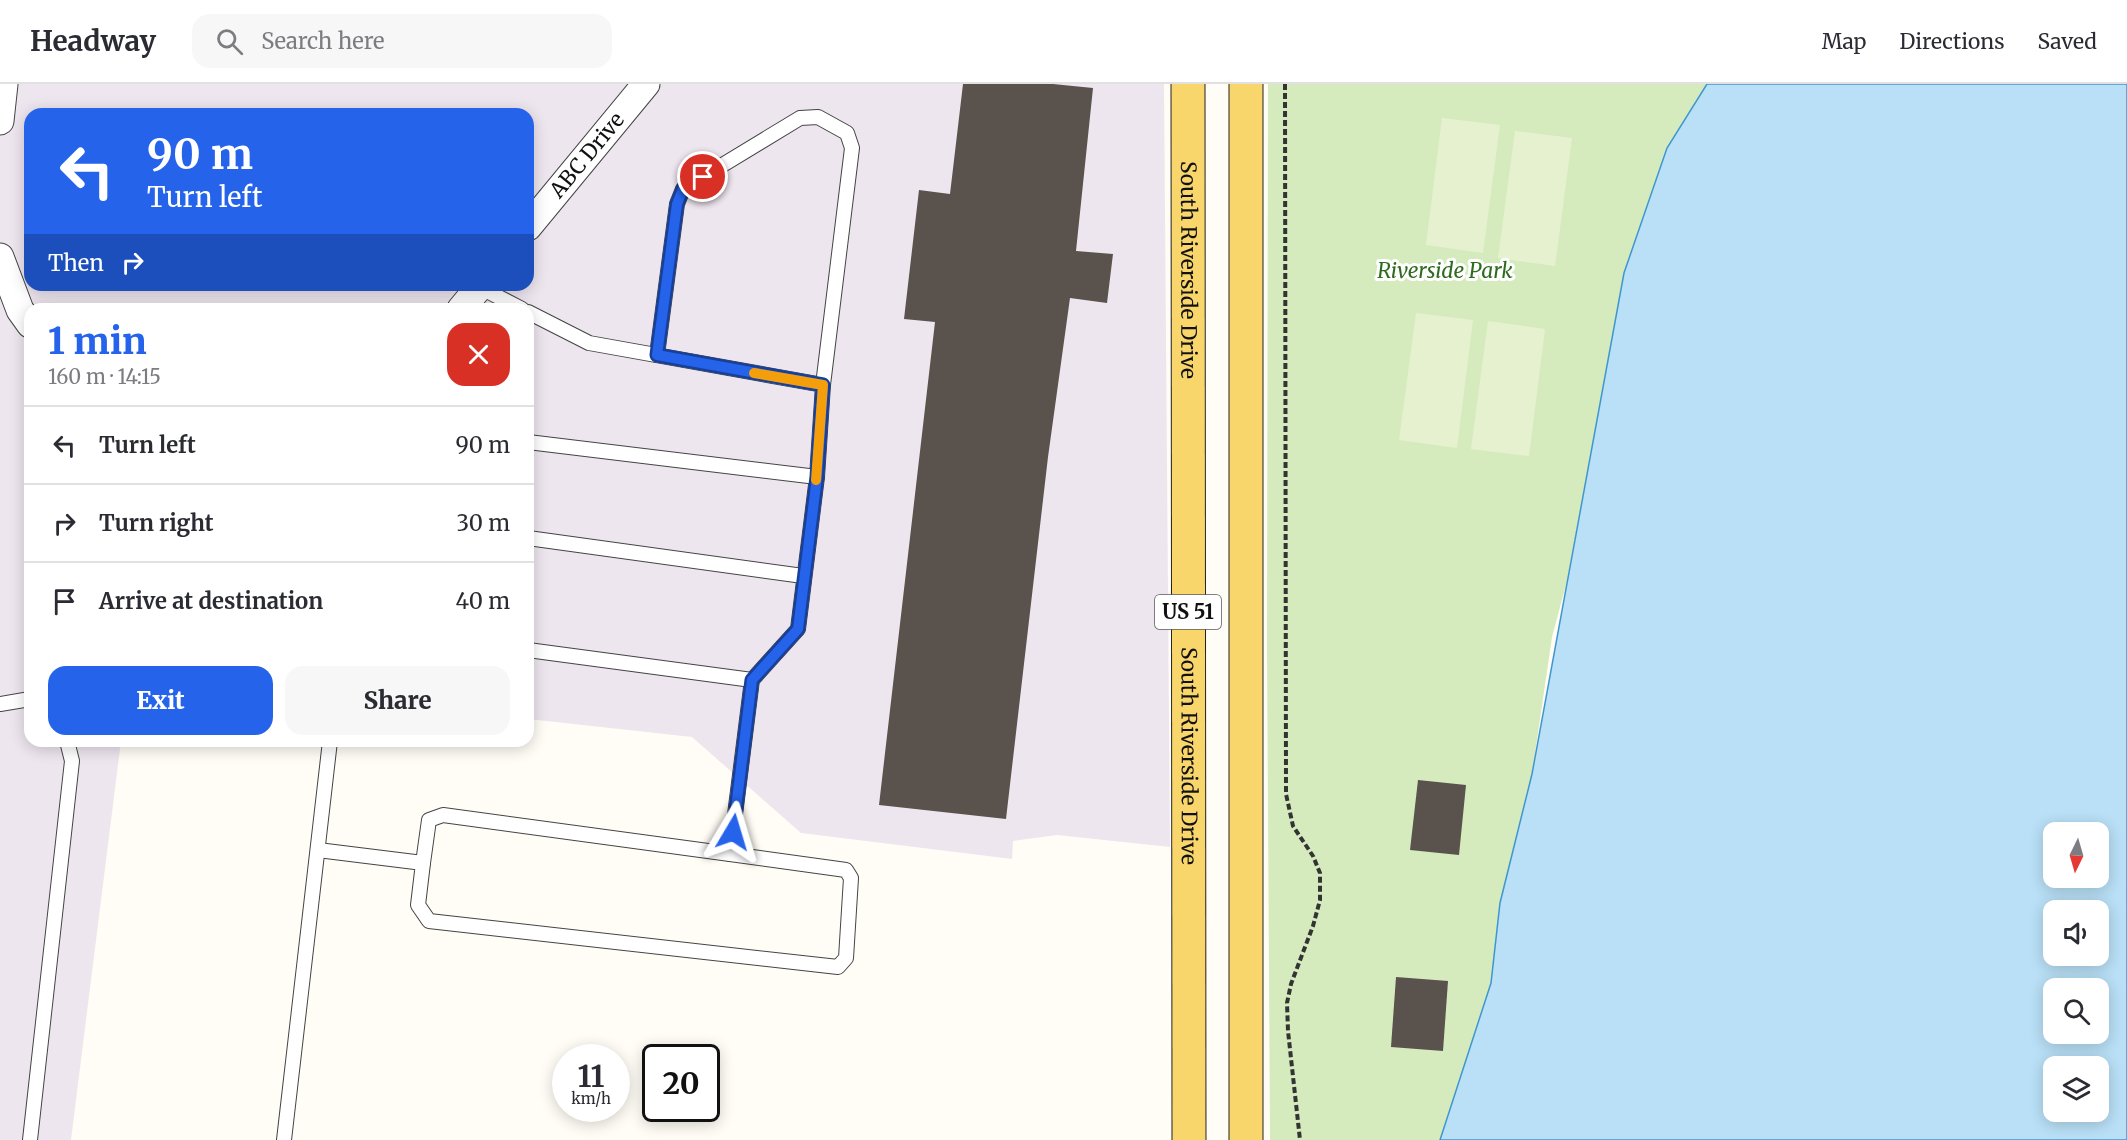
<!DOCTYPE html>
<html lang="en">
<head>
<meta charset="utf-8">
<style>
	body { margin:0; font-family:Merriweather,serif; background:#f7f7f7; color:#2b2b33; height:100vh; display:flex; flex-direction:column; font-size:22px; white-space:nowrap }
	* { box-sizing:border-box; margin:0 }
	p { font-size:20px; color:#7c7c81 }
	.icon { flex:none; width:33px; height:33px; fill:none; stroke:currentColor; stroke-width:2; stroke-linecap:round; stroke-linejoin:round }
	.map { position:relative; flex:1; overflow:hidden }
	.side { position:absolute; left:24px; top:219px; width:510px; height:444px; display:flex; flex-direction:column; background:#fff; border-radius:18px; box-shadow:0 3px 15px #0003 }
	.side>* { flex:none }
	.guide { position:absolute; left:24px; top:24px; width:510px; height:183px; border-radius:18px; box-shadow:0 3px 15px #0003; background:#2563eb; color:#fff; overflow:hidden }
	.needle { width:39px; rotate:185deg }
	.fabs { position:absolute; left:2043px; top:738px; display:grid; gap:12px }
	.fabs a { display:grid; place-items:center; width:66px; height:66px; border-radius:12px; background:#fff; box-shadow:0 3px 15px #0003; font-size:30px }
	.speed { position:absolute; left:552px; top:960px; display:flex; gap:12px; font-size:30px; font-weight:700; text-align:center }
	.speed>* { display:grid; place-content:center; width:78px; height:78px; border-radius:50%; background:#fff; box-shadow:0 3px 15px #0003; line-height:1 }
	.speed small { font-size:15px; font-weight:400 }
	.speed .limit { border:3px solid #111; border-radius:9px; background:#fff; color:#111 }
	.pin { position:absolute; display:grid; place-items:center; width:51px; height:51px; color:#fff; margin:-26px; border:3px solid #fff; border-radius:50%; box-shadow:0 2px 6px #0007 }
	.me { position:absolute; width:66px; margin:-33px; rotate:7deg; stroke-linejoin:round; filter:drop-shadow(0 0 4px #0008) }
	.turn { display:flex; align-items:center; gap:21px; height:126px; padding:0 24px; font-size:27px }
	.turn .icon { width:78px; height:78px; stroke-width:2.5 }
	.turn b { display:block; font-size:42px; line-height:51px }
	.then { display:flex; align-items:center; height:57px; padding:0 24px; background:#0003; gap:12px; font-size:22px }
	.round { display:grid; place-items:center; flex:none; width:63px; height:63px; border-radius:18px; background:#f7f7f7 }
	.headline { display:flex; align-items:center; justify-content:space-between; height:102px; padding:0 24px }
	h1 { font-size:36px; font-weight:800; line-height:45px; color:#2563eb }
	.button { display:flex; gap:12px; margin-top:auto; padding:12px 24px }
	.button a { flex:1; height:69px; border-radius:18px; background:#2563eb; color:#fff; font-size:24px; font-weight:800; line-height:69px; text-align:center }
	.button a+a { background:#f7f7f7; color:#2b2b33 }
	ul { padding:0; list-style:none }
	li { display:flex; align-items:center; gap:18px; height:78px; padding:0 24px; border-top:2px solid #e1e1e2 }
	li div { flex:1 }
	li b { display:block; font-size:22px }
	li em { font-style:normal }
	header { display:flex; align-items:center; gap:36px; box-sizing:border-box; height:84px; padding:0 30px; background:#fff; border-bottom:2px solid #e1e1e2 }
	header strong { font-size:28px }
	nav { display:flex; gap:33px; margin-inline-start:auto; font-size:21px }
	.search { width:420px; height:54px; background:#f7f7f7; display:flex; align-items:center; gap:15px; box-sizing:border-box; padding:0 21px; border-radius:18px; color:#7c7c81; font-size:22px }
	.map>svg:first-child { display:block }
	.industrial { fill:#eee6ef; fill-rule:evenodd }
	.green { fill:#d5ebbd }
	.pitch { fill:#e6f2cf }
	.water { fill:#b9e0f7; stroke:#3f96cf; stroke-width:1.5; fill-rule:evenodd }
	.building { fill:#5a524d }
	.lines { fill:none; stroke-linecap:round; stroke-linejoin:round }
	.lane-casing { stroke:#444; stroke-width:16 }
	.street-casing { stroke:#444; stroke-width:29 }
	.primary-casing { stroke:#222; stroke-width:35 }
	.path { stroke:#333; stroke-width:4; stroke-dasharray:6 3; stroke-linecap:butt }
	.lane { stroke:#fff; stroke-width:14 }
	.street { stroke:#fff; stroke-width:27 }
	.primary { stroke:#f9d66b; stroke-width:33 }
	.route-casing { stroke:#184099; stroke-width:15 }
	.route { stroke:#2563eb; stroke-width:10 }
	.slow { stroke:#f59e0b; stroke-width:10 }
	.labels { text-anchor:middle; stroke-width:6; stroke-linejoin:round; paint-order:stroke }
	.shield { fill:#fff; stroke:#585858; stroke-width:1.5 }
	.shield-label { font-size:20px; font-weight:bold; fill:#111 }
	.street-label { font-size:21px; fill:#111; stroke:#fff }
	.park-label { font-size:21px; font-style:italic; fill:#2f6b1f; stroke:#fff }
</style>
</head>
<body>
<header>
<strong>Headway</strong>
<div class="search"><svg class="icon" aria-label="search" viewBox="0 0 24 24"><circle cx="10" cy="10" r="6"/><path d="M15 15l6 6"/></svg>Search here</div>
<nav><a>Map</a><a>Directions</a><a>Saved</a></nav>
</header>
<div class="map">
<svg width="2127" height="1056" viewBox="0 0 2127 1056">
	<rect width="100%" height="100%" fill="#fffdf5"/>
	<path class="industrial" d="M0,0h1164l6,763 -113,-12 -44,6 -1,18 -211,-26 -109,-96 -164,-18v-410h-498v432h91l-50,399h-71zM30,30h498v171h-498z"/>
	<polygon class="green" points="1268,0 1707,0 1667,64 1624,189 1567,497 1552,553 1532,690 1500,819 1491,899 1440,1056 1270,1056 1267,562"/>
	<g class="pitch">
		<polygon points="1442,34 1500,41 1483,169 1426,161"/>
		<polygon points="1515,47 1572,54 1555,182 1498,174"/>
		<polygon points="1416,229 1473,236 1457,364 1399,356"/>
		<polygon points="1488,237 1545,245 1529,372 1471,365"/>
	</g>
	<path class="water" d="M1707,0h420v1056h-687l51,-157 9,-80 32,-129 92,-501 43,-125zM2054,748h44v46h-44zM2054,826h44v46h-44zM2054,904h44v46h-44zM2098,982v46h-44v-46z"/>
	<g class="building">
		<polygon points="963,0 1053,0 1093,4 1076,167 1113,170 1107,219 1070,214 1048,373 1006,735 879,721 935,238 904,235 919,106 950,110"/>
		<polygon points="1418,696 1466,701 1459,771 1410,766"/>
		<polygon points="1396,893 1448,897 1443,967 1391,963"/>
	</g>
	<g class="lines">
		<defs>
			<g id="lane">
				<polyline points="479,203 522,225"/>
				<polyline points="657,271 677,120 683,105 800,34 818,33 847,49 852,64 823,301"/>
				<polyline points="528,358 817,393"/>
				<polyline points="528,454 803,492"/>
				<polyline points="528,566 752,596"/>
				<polyline points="0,620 30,615"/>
				<polyline points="318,766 423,779 418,821 429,837 838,883 846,874 851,794 846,786 730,770 752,596 798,545 817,393 823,301 589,259 528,228"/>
				<polyline points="423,779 429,736 443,731 730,770"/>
				<polyline points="30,1056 72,677 67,657"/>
				<polyline points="284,1056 330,657"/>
			</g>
			<g id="street">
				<polyline points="0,37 4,0"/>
				<path id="s1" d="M528,143l118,-143"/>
				<polyline points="0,173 20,226 30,240"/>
				<polyline points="461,225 481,201"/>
			</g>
			<g id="primary">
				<path id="s2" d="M1188,0l1,1056"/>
				<polyline points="1246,0 1246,1056"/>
			</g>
		</defs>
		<use href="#lane" class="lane-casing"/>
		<use href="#street" class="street-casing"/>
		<use href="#primary" class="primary-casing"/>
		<polyline class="path" points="1285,0 1286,710 1293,742 1313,772 1320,789 1320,816 1313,842 1291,900 1287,919 1288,947 1300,1056"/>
		<use href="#lane" class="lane"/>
		<use href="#street" class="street"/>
		<use href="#primary" class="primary"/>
	</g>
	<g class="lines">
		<defs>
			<polyline id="route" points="703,93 683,105 677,120 657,271 823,301 817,393 798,545 752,596 733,748"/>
		</defs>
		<use href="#route" class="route-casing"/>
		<use href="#route" class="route"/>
		<polyline class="slow" points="754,289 823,301 816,396"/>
	</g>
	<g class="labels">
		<rect class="shield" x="1155" y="511" width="66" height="34" rx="4.5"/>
		<g class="shield-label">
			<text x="1188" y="535">US 51</text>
		</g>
		<g class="street-label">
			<text dy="7" stroke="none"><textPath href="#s1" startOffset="93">ABC Drive</textPath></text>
			<text dy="7" stroke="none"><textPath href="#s2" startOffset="186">South Riverside Drive</textPath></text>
			<text dy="7" stroke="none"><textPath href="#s2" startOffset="672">South Riverside Drive</textPath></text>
		</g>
		<g class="park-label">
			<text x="1445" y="194">Riverside Park</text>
		</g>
	</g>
</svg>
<div class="fabs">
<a><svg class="needle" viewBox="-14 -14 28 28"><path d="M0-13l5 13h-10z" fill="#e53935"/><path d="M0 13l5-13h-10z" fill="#7c7c81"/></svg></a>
<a><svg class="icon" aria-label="sound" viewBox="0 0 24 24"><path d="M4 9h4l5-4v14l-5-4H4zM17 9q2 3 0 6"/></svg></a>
<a><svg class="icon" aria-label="search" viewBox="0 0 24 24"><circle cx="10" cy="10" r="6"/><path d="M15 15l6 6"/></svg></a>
<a><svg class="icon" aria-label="layers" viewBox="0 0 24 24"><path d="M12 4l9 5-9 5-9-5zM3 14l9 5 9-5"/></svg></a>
</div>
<div class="speed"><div>11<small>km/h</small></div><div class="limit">20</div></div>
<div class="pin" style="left:703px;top:93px;background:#d93025"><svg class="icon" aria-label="arrive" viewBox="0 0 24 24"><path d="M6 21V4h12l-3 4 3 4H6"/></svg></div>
<svg class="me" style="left:733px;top:748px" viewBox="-20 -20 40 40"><path d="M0-17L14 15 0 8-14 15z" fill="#2563eb" stroke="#fff" stroke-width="4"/></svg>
<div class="guide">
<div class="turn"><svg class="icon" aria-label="left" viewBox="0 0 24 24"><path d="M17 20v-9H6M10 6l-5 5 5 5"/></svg><div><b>90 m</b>Turn left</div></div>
<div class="then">Then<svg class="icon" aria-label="right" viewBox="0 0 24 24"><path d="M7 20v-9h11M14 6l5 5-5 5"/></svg></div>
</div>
<section class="side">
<div class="headline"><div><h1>1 min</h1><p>160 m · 14:15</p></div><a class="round" style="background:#d93025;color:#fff"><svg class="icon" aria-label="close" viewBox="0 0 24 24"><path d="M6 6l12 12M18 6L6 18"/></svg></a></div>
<ul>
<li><svg class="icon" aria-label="left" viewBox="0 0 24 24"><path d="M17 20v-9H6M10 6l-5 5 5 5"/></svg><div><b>Turn left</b></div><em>90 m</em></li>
<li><svg class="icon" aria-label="right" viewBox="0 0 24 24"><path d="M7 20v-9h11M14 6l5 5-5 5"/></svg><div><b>Turn right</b></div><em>30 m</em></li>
<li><svg class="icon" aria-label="arrive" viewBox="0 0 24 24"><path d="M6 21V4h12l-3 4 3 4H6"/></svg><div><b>Arrive at destination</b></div><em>40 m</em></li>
</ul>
<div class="button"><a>Exit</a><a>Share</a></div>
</section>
</div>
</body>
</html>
